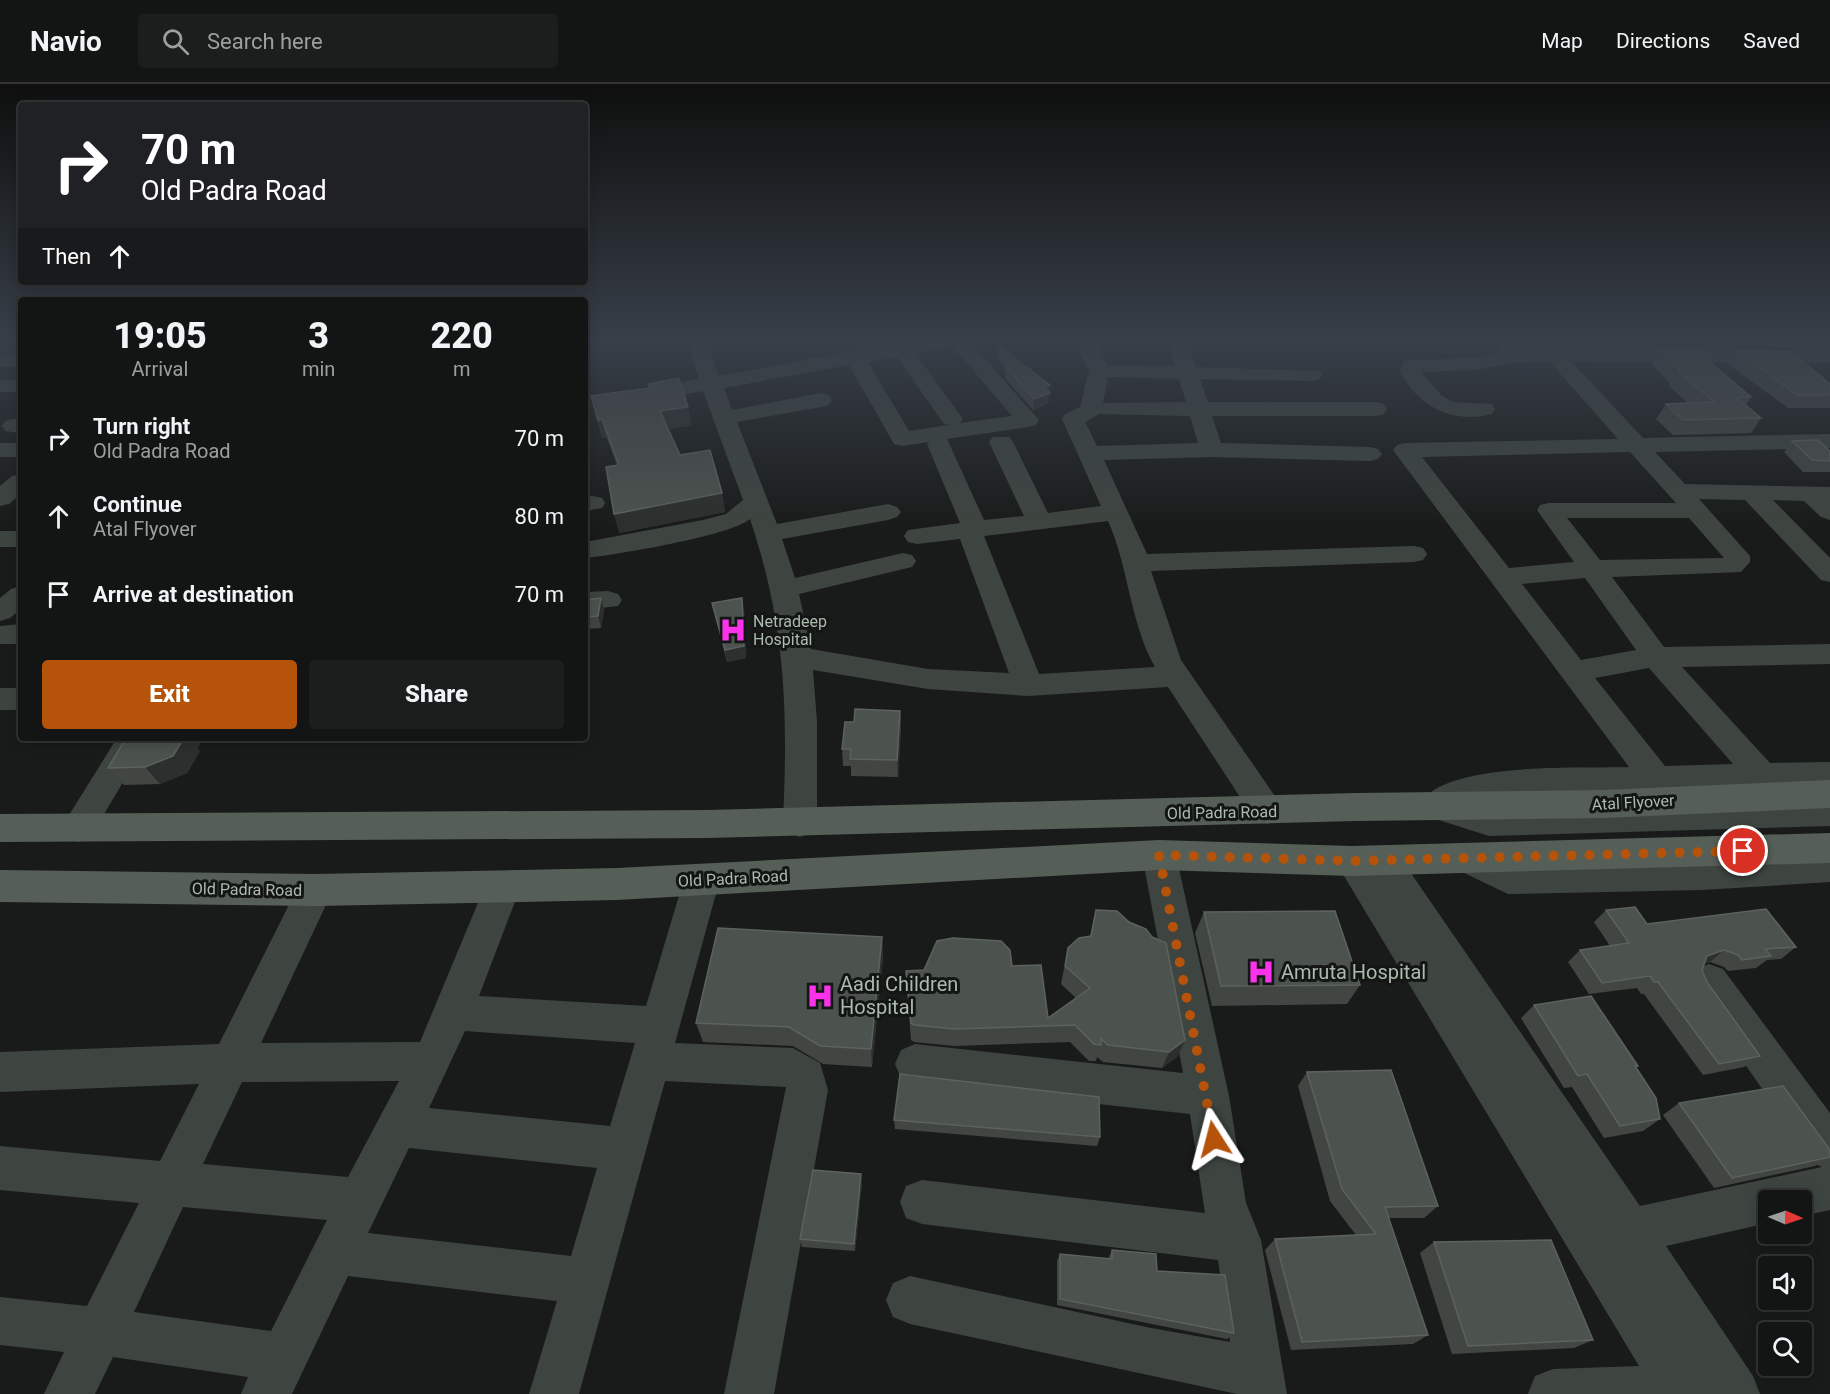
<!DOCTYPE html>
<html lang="en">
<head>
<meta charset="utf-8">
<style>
	body { margin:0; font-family:Roboto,sans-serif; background:#1c1d1d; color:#f1f3f6; height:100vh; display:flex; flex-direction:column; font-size:22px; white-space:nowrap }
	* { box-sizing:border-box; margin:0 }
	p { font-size:20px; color:#9d9ea0 }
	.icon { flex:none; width:33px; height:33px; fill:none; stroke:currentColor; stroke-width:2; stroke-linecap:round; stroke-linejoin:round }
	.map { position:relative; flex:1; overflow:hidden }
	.details { position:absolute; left:18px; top:213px; width:570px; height:444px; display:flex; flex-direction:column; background:#131414; border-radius:6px; box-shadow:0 3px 15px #0003,0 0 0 2px #323334 }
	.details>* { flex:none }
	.guide { position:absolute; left:18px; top:18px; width:570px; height:183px; border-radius:6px; box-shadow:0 3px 15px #0003,0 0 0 2px #323334; background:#202124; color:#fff; overflow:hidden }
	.needle { width:39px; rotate:92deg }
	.controls { position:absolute; left:1758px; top:1106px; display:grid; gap:12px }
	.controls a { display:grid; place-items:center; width:54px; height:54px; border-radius:6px; background:#131414; box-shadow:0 3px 15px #0003,0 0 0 2px #323334; font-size:30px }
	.pin { position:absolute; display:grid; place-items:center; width:51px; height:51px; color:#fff; margin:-26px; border:3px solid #fff; border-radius:50%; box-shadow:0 2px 6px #0007 }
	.me { position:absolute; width:66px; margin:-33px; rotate:351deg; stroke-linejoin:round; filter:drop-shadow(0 0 4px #0008) }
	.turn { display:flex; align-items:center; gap:21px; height:126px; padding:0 24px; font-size:27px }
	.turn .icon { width:78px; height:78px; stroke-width:2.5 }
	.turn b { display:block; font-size:42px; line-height:51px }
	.then { display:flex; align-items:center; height:57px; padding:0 24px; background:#0003; gap:12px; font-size:22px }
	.eta { display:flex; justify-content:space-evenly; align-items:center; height:102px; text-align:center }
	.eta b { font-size:36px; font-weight:800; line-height:42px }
	.cta { display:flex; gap:12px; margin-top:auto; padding:12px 24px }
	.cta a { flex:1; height:69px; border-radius:6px; background:#b45309; color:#fff; font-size:24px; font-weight:800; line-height:69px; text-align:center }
	.cta a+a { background:#1c1d1d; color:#f1f3f6 }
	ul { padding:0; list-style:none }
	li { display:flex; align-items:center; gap:18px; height:78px; padding:0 24px }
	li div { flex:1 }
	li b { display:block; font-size:22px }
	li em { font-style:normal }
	header { display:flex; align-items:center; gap:36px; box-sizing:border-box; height:84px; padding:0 30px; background:#131414; border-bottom:2px solid #323334 }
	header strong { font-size:28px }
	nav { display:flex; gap:33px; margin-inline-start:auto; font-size:21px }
	.search { width:420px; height:54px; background:#1c1d1d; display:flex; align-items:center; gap:15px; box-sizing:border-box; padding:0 21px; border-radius:6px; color:#9d9ea0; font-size:22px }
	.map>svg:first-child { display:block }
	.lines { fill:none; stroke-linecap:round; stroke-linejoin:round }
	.minor { fill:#3e4540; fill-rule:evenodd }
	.major { fill:#555f57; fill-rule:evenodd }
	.wall { fill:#414642 }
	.shaded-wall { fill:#2c2f2d }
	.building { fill:#4c524d; stroke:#5b635c; stroke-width:1.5 }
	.route { stroke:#b45309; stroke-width:10; stroke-dasharray:0 18 }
	.labels { text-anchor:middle; stroke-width:6; stroke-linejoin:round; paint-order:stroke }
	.poi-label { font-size:16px; fill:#abbbac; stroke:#141615; text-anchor:start }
	.street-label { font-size:16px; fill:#abbbac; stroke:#141615 }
	.near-poi-label { font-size:20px; fill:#abbbac; stroke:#141615; text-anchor:start }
</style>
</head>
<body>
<header>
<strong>Navio</strong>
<div class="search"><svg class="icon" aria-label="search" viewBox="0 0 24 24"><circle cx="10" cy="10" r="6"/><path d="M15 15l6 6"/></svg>Search here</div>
<nav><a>Map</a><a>Directions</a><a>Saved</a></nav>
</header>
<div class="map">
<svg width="1830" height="1310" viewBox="0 0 1830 1310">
	<rect width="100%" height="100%" fill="#191b1a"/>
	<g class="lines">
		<g class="minor">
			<path d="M688,259h20l11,33 176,-33h55l-3,4 -32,6 48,66 -3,4 52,-7 -62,-73h21l68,77 -3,5 -8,2 -81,12 37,81 40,-4 -35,-74 4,-5h16l4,5 35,71 53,-7 -39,-87 3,-5 15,-7 9,-36 -13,-28h20l11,22 68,1 -7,-23h20l8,24 123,4 4,4 -4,4 -7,2 -112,-2 8,23h168l8,2 3,5 -3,5 -8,2h-164l9,27 149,4 8,2 4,5 -4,5 -8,2 -158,-4 -108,3 43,94 267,-8 9,2 4,6 -4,6 -9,2 -263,9 30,89 98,142 5,9 -5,9 -12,4 -12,-4 -87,-133 -140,9 -100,-7 -115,-19 4,51v102l-5,10 -12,4 -12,-4 -5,-10c5,-114 3,-196 -33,-304 -20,17 -135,36 -165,39v-16l118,-22 23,-6 17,-14 -40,-109 -63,12 -8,-2 -3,-5 3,-5 8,-2 59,-10zM897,273l47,67 5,1 -40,6 -41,-69zM849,281l45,79 8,2 27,-4 -2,2 33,79 -52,7 -4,6 4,6 9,2 43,-5 49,134 -81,-4 -117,-20 -12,-55 113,-27 4,-6 -4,-6 -9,-2 -108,25 -13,-39 106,-19 9,-3 4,-5 -4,-5 -9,-3 -111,20 -40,-102 84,-15 8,-2 3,-5 -3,-5 -8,-2 -89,17 -8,-22zM1108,293l71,2 7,23 -83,1zM1099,330l91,2 8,27 -101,3 -12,-24zM1108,437c20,44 23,105 47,146l-116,7 -55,-138z"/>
			<path d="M1496,259h21l5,7 17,-1 -5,-6h21l5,6 62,-2 208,4v12l-259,-2 72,77 187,-4v14l-175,4 30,32 145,3v33l-9,-3 -17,-16 -31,-1 57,58v24l-9,-2 -76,-80 -46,-1 51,57v6l-9,10 -129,5 52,70 166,-3v20l-148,3 88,96 60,-1v24l-335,11 -26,6 20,5 341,-8v26l-341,10 -66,-21 -5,-9c24,-46 164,-37 211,-39l-236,-317 4,-5 8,-2 213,-4 -69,-78 -33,1 -42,8 -53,2 20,23 12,7 39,2 3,5 -3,5c-40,10 -74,-7 -92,-43l3,-9 7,-2 64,-2 29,-6zM1630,368l46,51h-127l-9,2 -3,5 37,52 -65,6 -87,-111zM1567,434h122l35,40 -124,2zM1585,494l51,72 -55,10 -59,-76zM1649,584l84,96 -68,2 -70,-88z"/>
			<rect x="0" y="271" width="21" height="12"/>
			<rect x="0" y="296" width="21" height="12"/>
			<polygon points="13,335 21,335 21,349 5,347 2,342 5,337"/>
			<rect x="0" y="359" width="21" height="14"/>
			<polygon points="21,390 21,410 9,420 0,422 0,402 12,392"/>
			<polygon points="593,412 602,414 605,419 602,424 585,427 585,413"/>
			<rect x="0" y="447" width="21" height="16"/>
			<polygon points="21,502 21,525 10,534 0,537 0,514 11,505"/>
			<polygon points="608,507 618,510 622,516 618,522 585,526 585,508"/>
			<polygon points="21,540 21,560 0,560 0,542"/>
			<rect x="0" y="604" width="21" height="22"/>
			<polygon points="117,654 149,654 90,754 78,758 66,754 61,744"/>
			<polygon points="1159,757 1171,761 1176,771 1229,1012 1246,1119 1261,1156 1287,1310 1237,1310 910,1240 893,1233 886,1216 893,1199 910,1192 1151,1244 1230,1258 1218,1176 922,1140 906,1134 900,1118 906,1102 922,1096 1205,1129 1190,1030 915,1000 901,994 895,980 901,966 915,960 1183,989 1142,771 1147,761"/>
			<polygon points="1466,760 1512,780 1702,776 1830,768 1830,798 1702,806 1508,810 1454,784 1449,774 1454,764"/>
			<path d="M1383,762l12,4 245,356 182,-39 -7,-3 -120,-171 -5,-12 5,-12 14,-5 14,5 107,144v97l-28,6v-16h-34v23l-102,23 87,130 7,18h-232l7,-18 18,-7 86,-3 -304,-505 5,-10c10,-4 21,-6 28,5l3,-6z"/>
			<path d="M702,780l13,4 5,11 -45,164 118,5 27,15 8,27 -54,304h-50l62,-307 -121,-6 -86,313h-50l28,-93 -209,-25 -56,118h-51l7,-17 -135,-20 -18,37h-51l20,-42 -64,-7v-48l87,9 52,-103 -139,-13v-44l160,15 39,-77 -199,8v-40l219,-8 83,-165 13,-4 13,4 5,11 -72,153 159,-1 65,-156 5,-11 13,-4 13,4 5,11 -42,110 167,10 38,-127 5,-11zM465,947l170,12 -25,83 -181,-18zM399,997l-51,96 -145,-13 39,-82zM409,1064l188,20 -26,88 -203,-23zM183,1123l144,13 -56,111 -137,-19z"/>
		</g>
		<g class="major">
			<polygon points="1830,696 1830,724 1603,734 1356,737 707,754 0,758 0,730 707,726 1356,709 1603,706"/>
			<polygon points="1830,749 1830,779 1352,792 1159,786 617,816 315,822 0,818 0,786 315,790 617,784 1159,756 1352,762"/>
		</g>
	</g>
	<g class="wall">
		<polygon points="1666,259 1677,259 1675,262 1668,262"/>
		<polygon points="1771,259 1830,259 1830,264 1775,264"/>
		<polygon points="998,261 1050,301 1048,319 1033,326 1005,294 1005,286 997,272"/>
		<polygon points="1661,265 1751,313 1746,321 1761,334 1751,349 1673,351 1656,335 1666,320 1688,319 1669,302 1670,300 1652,280"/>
		<polygon points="1737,268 1830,300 1830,324 1788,324 1728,280"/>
		<polygon points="591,312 692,341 668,345 680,371 722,409 725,428 619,449 617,381 607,354 602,354"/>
		<polygon points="1792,357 1830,367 1830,388 1803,388 1784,368"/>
		<polygon points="601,514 604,526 601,544 585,545 585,516"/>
		<polygon points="712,519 744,525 746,574 727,578"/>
		<polygon points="900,627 901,644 898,693 851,692 851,682 843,682 842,665 854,638"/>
		<polygon points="126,654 203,654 197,665 200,667 187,689 160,700 124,701 108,684"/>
		<polygon points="1096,826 1178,972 1162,984 1103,978 1097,973 1096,977 1089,977 1070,958 954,962 914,958 911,956 907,905 906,887 1012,882 1048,934 1076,914 1061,900 1068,864 1090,853"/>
		<polygon points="1606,826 1647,840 1796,863 1781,875 1767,876 1756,884 1728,887 1724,883 1710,878 1704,880 1702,886 1707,898 1760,972 1744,983 1703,991 1644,910 1641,910 1637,904 1589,910 1568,878 1580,866 1610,862 1594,838"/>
		<polygon points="1204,828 1360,901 1347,920 1212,922 1195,849"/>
		<polygon points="882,853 883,874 872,983 823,980 793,962 703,958 696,939"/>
		<polygon points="1534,921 1638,982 1636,984 1660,1035 1643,1047 1604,1054 1572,1003 1564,1004 1521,934"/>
		<polygon points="1307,988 1438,1122 1424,1134 1388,1134 1428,1251 1413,1260 1291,1266 1265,1166 1275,1155 1356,1151 1330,1117 1298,1002"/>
		<polygon points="1679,1019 1830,1066 1830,1074 1815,1082 1714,1104 1663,1031"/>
		<polygon points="894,1036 1100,1053 1097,1062 895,1045"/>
		<polygon points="862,1099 855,1167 802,1163 800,1155"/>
		<polygon points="1434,1158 1593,1256 1574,1264 1452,1270 1420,1169"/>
		<polygon points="1112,1166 1157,1187 1234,1249 1227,1255 1057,1221 1057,1177 1060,1170 1108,1175"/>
	</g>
	<g class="shaded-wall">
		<polygon points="1050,301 1048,319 1033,326 1034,315 1044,302"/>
		<polygon points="688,323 692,341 664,346 660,327"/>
		<polygon points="602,335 607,354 602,354 598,336"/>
		<polygon points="722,409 725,428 619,449 614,430"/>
		<polygon points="601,514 604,526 601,544 598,532"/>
		<polygon points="742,514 744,525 746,574 727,578 725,566"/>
		<polygon points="900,627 901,644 898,693 897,676"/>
		<polygon points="184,654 203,654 197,665 200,667 187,689 160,700 145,683"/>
		<polygon points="882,853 883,874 872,983 871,965"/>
		<polygon points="1724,866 1710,878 1693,884 1707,872"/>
		<polygon points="1185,956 1178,972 1162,984 1169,968"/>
		<polygon points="861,1090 862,1099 855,1167 854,1160"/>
	</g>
	<g class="building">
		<polygon points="998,261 1050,301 1044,302 1050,309 1034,315 1006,283 1010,282"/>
		<polygon points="1661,265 1694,265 1751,313 1737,314 1761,334 1683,336 1666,320 1714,318 1678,287 1680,286"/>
		<polygon points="1737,268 1791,268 1830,300 1830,311 1797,311"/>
		<polygon points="679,294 688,323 660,327 680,371 710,366 722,409 614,430 606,383 619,381 602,335 598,336 591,312 650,304 648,300"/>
		<polygon points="1818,356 1830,367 1830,377 1812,376 1792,357"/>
		<polygon points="601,514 598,532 585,533 585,516"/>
		<polygon points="742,514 744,562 725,566 712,519"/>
		<polygon points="855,625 900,627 897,676 850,675 851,665 842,665 845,638 854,638"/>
		<polygon points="126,654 184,654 173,672 145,683 108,684"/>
		<polygon points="1635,823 1647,840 1766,825 1796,863 1765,865 1771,872 1742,876 1738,871 1724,866 1707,872 1702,886 1707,898 1760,972 1719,980 1658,898 1654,898 1650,892 1602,899 1580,866 1629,859 1606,826"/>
		<polygon points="1096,826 1117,827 1129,838 1146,845 1152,853 1166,859 1185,956 1169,968 1108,961 1101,955 1101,961 1094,960 1075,941 955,945 914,941 911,939 906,887 924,886 937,857 953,854 1001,857 1010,866 1012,882 1041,881 1048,934 1090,904 1065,882 1068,864 1079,854 1091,852"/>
		<polygon points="1335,827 1360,901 1221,902 1204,828"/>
		<polygon points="718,844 882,853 871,965 820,962 789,943 696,939"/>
		<polygon points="1591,912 1638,982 1635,982 1656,1014 1660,1035 1620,1042 1587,990 1578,992 1534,921"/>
		<polygon points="1391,986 1438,1122 1385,1123 1428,1251 1302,1258 1275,1155 1376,1150 1342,1105 1307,988"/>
		<polygon points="900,990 1099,1013 1100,1053 894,1036"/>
		<polygon points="1783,1002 1830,1066 1830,1073 1732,1094 1679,1019"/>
		<polygon points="813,1086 861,1090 854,1160 800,1155"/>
		<polygon points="1551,1156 1593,1256 1468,1262 1434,1158"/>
		<polygon points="1112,1166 1156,1170 1157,1187 1225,1191 1234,1249 1060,1215 1060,1170 1112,1175"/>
	</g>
	<linearGradient id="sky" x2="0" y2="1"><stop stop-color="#0e0f0e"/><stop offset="0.58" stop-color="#383f49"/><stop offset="1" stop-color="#383f49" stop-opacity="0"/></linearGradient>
	<rect width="1830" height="443" fill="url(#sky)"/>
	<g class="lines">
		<polyline class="route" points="1214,1055 1159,771 1352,777 1743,767"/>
	</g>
	<defs>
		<symbol id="hospital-bare" viewBox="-9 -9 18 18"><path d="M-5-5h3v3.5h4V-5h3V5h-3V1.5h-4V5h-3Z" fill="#fa32ea" stroke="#141615" stroke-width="2.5" paint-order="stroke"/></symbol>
	</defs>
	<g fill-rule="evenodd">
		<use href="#hospital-bare" x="714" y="527" width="38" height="38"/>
		<use href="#hospital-bare" x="1242" y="869" width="38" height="38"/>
		<use href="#hospital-bare" x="801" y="893" width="38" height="38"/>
	</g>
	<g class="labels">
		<g class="poi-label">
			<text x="753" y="543">Netradeep<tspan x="753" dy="18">Hospital</tspan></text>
		</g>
		<g class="street-label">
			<text transform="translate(1633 718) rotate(-3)" y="6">Atal Flyover</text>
			<text transform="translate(1222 728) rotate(-1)" y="6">Old Padra Road</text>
			<text transform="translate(733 794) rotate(-3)" y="6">Old Padra Road</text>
			<text transform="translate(247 805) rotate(1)" y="6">Old Padra Road</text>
		</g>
		<g class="near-poi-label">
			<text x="1281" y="895">Amruta Hospital</text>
			<text x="840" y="907">Aadi Children<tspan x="840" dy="23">Hospital</tspan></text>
		</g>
	</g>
</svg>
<div class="controls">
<a><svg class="needle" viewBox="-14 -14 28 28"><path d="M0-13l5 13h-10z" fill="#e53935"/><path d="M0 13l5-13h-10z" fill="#9d9ea0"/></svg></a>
<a><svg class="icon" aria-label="sound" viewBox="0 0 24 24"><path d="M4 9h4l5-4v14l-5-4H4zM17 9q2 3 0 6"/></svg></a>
<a><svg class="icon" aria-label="search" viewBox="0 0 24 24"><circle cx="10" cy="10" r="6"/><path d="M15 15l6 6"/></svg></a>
</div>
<div class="pin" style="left:1743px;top:767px;background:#d93025"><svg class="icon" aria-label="arrive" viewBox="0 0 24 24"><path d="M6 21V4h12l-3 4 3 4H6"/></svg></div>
<svg class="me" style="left:1214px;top:1055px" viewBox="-20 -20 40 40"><path d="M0-17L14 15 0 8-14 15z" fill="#b45309" stroke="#fff" stroke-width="4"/></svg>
<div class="guide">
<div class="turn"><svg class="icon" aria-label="right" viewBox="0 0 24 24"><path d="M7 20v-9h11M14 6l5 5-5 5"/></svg><div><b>70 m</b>Old Padra Road</div></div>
<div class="then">Then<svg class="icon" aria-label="ahead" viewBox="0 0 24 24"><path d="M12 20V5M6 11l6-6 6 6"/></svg></div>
</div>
<section class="details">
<div class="eta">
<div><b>19:05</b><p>Arrival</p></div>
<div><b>3</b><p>min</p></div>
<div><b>220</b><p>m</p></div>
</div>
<ul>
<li><svg class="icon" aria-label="right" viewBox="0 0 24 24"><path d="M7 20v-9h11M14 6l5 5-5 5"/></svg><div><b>Turn right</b><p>Old Padra Road</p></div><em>70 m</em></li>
<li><svg class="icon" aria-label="ahead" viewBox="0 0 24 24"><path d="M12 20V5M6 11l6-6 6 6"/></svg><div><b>Continue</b><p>Atal Flyover</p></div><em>80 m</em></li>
<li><svg class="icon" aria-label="arrive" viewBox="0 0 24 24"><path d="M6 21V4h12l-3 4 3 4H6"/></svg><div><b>Arrive at destination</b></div><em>70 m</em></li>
</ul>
<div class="cta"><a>Exit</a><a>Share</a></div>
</section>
</div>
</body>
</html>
